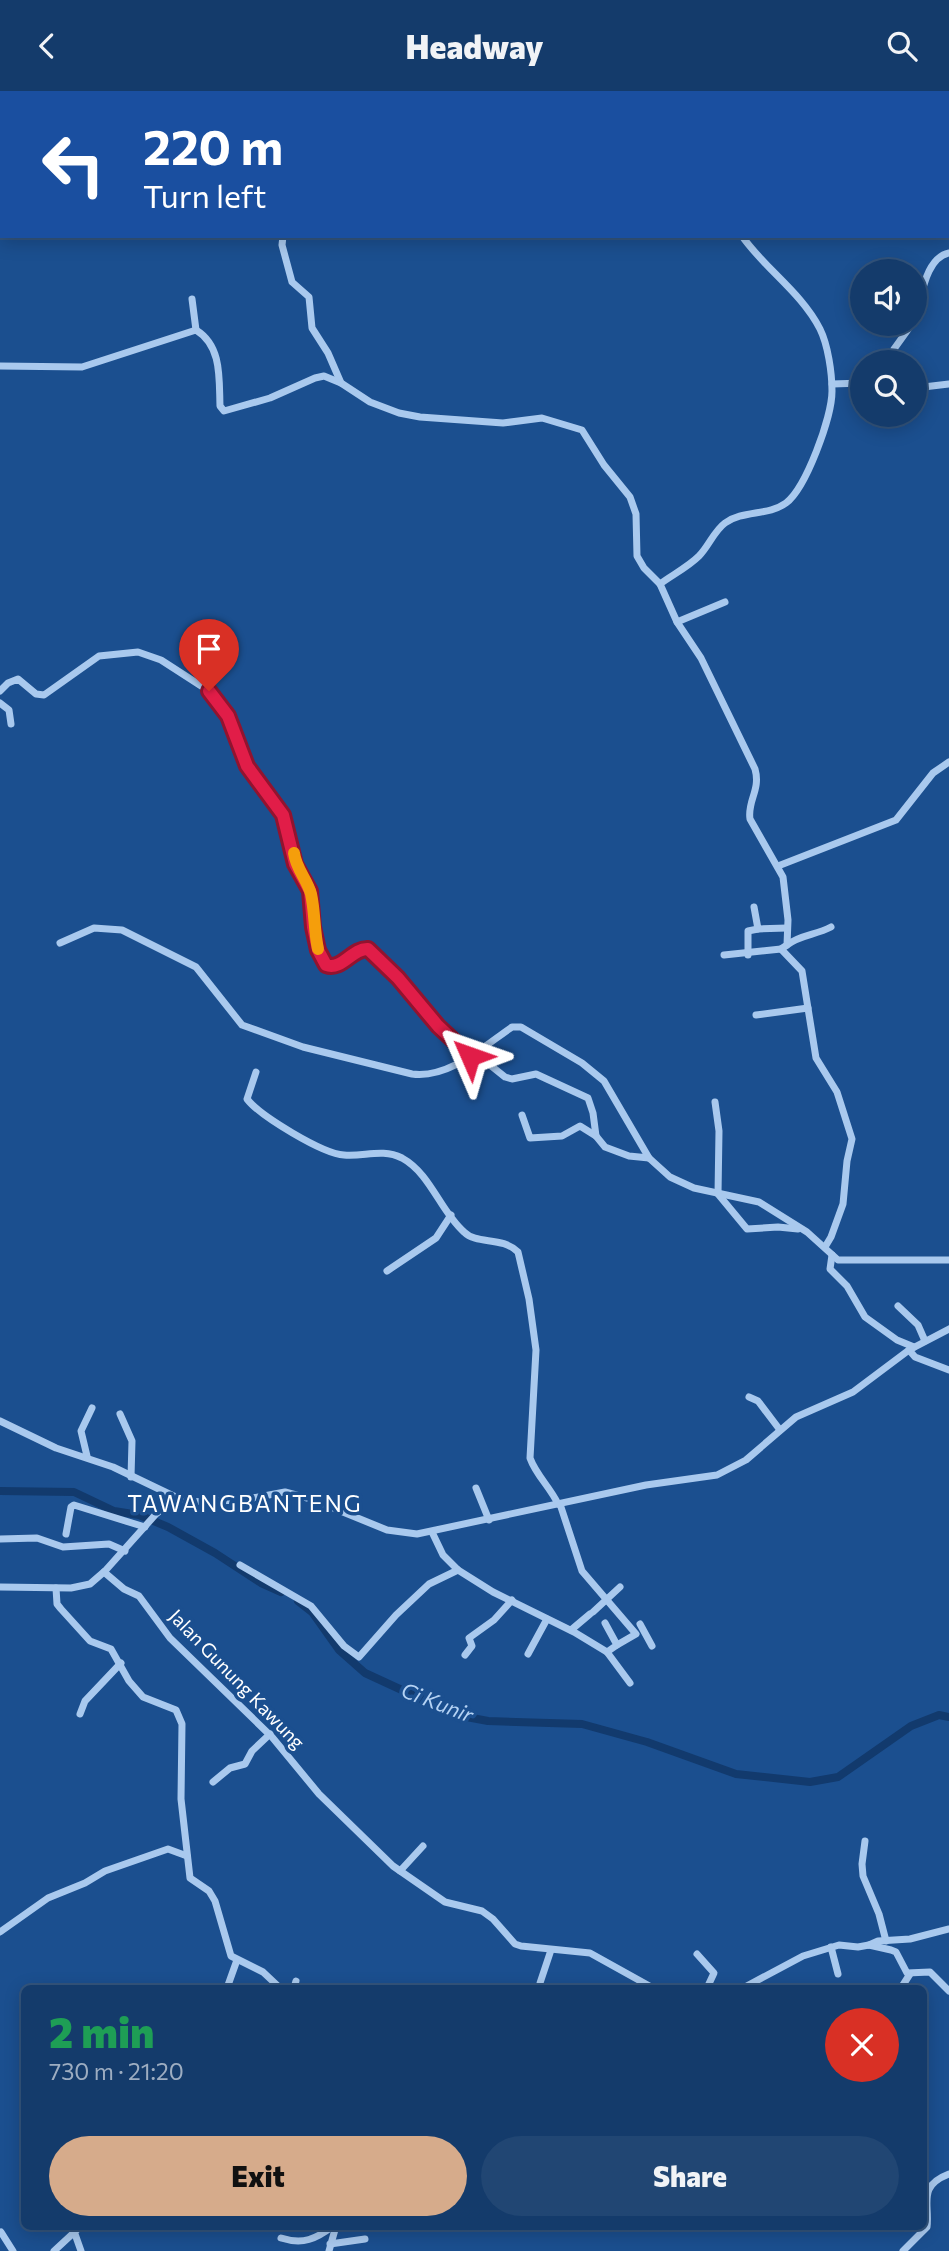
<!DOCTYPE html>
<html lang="en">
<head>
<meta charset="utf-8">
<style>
	body { margin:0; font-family:Commissioner,sans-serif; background:#214673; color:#f1f3f6; height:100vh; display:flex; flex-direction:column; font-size:26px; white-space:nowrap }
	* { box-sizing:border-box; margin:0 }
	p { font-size:23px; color:#9dadc1 }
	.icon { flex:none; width:38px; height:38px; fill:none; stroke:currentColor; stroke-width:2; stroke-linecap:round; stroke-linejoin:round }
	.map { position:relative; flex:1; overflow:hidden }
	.side { position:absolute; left:21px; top:1894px; width:906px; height:245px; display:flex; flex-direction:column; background:#143b6b; border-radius:10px; box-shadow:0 4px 18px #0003,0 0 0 2px #33557e }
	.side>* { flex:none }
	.top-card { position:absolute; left:0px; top:0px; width:950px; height:147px; box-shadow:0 4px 18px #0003,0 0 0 2px #33557e; background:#1a4fa0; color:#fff; overflow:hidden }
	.buttons { position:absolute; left:850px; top:168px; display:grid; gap:14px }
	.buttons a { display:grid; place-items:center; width:77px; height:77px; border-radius:50%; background:#143b6b; box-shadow:0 4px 18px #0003,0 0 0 2px #33557e; font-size:35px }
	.pin { position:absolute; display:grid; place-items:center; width:60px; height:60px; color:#fff; margin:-72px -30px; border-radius:50% 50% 50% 0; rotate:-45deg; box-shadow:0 0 7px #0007 }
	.pin .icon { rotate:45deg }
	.me { position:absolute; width:77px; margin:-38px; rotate:313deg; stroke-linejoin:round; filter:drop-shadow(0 0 5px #0008) }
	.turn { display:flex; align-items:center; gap:24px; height:147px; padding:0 28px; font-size:32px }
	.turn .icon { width:91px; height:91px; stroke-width:2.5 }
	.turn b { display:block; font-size:49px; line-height:60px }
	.round { display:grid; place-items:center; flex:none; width:74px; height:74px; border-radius:37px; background:#214673 }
	.headline { display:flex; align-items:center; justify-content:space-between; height:119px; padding:0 28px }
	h1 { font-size:42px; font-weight:800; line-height:52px; color:#1e9e55 }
	.action { display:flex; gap:14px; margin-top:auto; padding:14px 28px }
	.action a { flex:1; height:80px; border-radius:42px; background:#d6ab8b; color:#111; font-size:28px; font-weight:800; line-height:80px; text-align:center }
	.action a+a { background:#214673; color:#f1f3f6 }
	header { display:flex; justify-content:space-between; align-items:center; height:91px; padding:0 28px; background:#143b6b; font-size:32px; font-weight:800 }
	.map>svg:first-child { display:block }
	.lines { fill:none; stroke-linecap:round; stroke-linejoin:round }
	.river { stroke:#123a6d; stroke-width:8 }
	.minor { stroke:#a9c9ee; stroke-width:7 }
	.route-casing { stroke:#92132f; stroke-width:18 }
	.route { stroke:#e11d48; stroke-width:12 }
	.slow { stroke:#f59e0b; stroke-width:12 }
	.labels { text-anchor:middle; stroke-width:7; stroke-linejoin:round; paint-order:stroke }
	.street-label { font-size:19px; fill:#fff; stroke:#1b4f8f }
	.water-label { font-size:21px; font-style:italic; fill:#b5d3f5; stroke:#1b4f8f }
	.quarter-label { font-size:23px; letter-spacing:2px; fill:#fff; stroke:#1b4f8f }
</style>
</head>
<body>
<header><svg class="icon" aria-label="back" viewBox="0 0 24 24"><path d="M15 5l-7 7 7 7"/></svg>Headway<svg class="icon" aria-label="search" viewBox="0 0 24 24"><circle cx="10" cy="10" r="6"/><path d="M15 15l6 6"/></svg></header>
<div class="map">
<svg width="949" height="2160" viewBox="0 0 949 2160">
	<rect width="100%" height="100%" fill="#1b4f8f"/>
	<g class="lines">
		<g class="river">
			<polyline points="0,1400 74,1401 114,1420 139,1424 168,1436 215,1462 261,1492 281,1501"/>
			<polyline points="298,1510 312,1521 339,1559 365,1582 456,1624 488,1630 582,1633 647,1651 736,1683 810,1691 838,1686 911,1635 939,1624 949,1626"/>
		</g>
		<g class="minor">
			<polyline points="781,0 782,2"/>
			<polyline points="397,2 398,0"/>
			<polyline points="813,2 813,0"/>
			<polyline points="283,145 282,154 292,191 309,206 312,237 328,262 341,292 370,311 399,322 420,326 503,332 542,327 582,339 604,374 630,406 636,423 637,465 644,477 660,493"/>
			<path d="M742,145c23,33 59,56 78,93 8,16 12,44 12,62 0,26 -26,97 -46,112 -18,13 -43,7 -61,20 -11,8 -16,23 -26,33 -11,11 -27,19 -39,28l17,38 24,36 54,111c6,21 -8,32 -5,50l33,58 5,43 -1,25 -6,4 21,22 14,87 21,34 15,47 -5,22 -4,43 -12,33 -6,10"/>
			<polyline points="192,208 196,239"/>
			<path d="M915,226c7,-20 10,-59 34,-64"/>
			<polyline points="888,271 894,258 912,233"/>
			<path d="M0,275l82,1 114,-37c26,16 23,48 24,76l4,5 46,-13 45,-20 9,-2 17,7"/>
			<polyline points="832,293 863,292"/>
			<polyline points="915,297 949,293"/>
			<polyline points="677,531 725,511"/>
			<path d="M0,600l8,-8 10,-4 18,15 8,1 55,-39 39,-4 23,8 48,31 14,16 24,59 36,49 6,16 6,33 16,33 2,30 5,23 10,17c15,-1 25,-18 40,-18l30,29 40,48 32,30 20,9 15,12 7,2 24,-5 52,24 5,15 3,23 9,11 24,9 20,2 21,19 24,11 65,14 48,30 31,28h111"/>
			<polyline points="0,612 9,619 11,633"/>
			<polyline points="778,775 896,729 933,682 949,671"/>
			<polyline points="754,816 758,838 787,837"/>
			<path d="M60,852l34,-15 28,2 74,37 46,58 61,22 109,27c37,5 72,-28 100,-47h9l61,36 22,18 45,77"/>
			<path d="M787,854c12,-10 29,-10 44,-18"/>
			<polyline points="724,864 781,858"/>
			<polyline points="748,864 748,840 758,838"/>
			<polyline points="756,924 808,917"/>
			<path d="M256,981l-9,27c13,17 76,55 97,56 20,2 38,-7 58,3 29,16 38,53 62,74 13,13 38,4 54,20l11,47 7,51 -6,108c6,17 20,29 28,46"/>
			<polyline points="715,1011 719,1040 718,1103 747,1138 778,1136 798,1138"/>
			<polyline points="522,1024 530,1047 562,1045 580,1035 596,1045"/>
			<polyline points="832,1164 830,1178 847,1195 865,1226 897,1249 914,1256"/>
			<polyline points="387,1180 436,1147 451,1124"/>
			<polyline points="898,1215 918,1234 925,1250"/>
			<polyline points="909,1259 915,1266 949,1279"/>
			<polyline points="749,1306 758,1310 780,1339"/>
			<polyline points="120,1323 132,1350 131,1386"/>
			<polyline points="0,1330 56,1357 113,1376 186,1411 242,1409 285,1401 311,1408 387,1439 417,1443 646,1394 717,1384 746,1369 796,1326 853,1301 909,1259 949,1238"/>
			<polyline points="87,1365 81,1340 92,1317"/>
			<polyline points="476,1397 489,1429"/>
			<polyline points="560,1413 582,1480 636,1543 617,1554"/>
			<polyline points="432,1441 443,1464 458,1479 493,1501 574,1541 607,1561 630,1592"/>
			<polyline points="66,1443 71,1416 74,1414 145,1436"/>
			<polyline points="0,1448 37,1447 63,1456 109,1453 125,1460"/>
			<polyline points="240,1474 311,1515 344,1555 359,1566 396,1524 429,1493 458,1479"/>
			<polyline points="104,1481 124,1498 139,1505 170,1547 272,1646 319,1703 393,1775 445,1811 482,1820 493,1828 515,1853 521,1855 590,1862 653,1897"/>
			<polyline points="0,1496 71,1497 90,1493 105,1480 156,1423 175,1408"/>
			<polyline points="56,1497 57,1513 61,1518 90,1550 111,1558 129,1590 143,1606 176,1619 182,1633 181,1708 190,1787 209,1800 215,1810 231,1865 263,1881 280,1897"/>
			<polyline points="593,1521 620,1496"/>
			<polyline points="605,1532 617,1554 607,1561"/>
			<polyline points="640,1533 652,1555"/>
			<polyline points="571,1539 590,1523"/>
			<polyline points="528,1563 547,1528"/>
			<polyline points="465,1564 472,1555 469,1547 494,1529 512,1509"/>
			<polyline points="80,1623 85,1610 121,1572"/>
			<polyline points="213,1691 230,1677 245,1673 252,1660 270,1643"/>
			<polyline points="865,1750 862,1773 863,1785 879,1823 886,1850"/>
			<polyline points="400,1780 423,1755"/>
			<polyline points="0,1841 48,1807 85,1792 105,1780 168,1758 187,1765"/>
			<polyline points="869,1854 878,1850 910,1848 949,1838"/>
			<polyline points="831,1856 838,1883"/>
			<polyline points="697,1863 714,1882 707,1897"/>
			<polyline points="227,1897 237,1869"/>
			<polyline points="294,1897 296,1890"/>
			<polyline points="542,1897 540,1892 551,1859"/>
			<polyline points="743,1897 803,1865 839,1854 858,1856 869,1854 891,1859 896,1861 907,1882 930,1881 949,1900"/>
			<polyline points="901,1897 910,1883"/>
			<polyline points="1,2141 13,2160"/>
			<polyline points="75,2143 81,2160"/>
			<path d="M281,2147c22,7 35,1 52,-12"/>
			<polyline points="330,2153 365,2148"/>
			<polyline points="54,2160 81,2135"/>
			<polyline points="329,2160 336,2135"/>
			<path d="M903,2160l24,-24c3,-23 -10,-41 22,-53"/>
		</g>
	</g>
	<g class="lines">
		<defs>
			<path id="route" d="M209,600l19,25 19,50 36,49 12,49 15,27 3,36 5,23 8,15c16,6 26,-17 42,-16l30,29 40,48 32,30"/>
		</defs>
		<use href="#route" class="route-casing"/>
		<use href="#route" class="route"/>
		<path class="slow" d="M294,762c2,16 13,26 17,41 4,18 3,37 7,55"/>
	</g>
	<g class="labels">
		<g class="street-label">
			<text transform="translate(237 1588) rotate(46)" y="7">Jalan Gunung Kawung</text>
		</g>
		<g class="water-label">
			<text transform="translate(437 1612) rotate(21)" y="7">Ci Kunir</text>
		</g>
		<g class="quarter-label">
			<text x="245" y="1421">TAWANGBANTENG</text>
		</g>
	</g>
</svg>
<div class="buttons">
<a><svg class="icon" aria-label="sound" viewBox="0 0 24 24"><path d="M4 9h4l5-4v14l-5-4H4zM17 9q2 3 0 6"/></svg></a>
<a><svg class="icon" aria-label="search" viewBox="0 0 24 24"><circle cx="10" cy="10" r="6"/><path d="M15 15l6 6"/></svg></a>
</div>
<div class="pin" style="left:209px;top:600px;background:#d93025"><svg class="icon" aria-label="arrive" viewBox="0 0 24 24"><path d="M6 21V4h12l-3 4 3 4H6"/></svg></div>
<svg class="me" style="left:470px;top:965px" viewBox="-20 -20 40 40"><path d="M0-17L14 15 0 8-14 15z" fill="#e11d48" stroke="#fff" stroke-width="4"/></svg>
<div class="top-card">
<div class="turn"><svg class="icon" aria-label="left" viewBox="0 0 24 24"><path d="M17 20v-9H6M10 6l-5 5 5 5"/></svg><div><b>220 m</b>Turn left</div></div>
</div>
<section class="side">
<div class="headline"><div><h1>2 min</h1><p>730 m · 21:20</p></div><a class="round" style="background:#d93025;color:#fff"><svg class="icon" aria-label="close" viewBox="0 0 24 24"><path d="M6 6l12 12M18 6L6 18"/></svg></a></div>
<div class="action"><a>Exit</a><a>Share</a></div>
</section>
</div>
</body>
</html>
